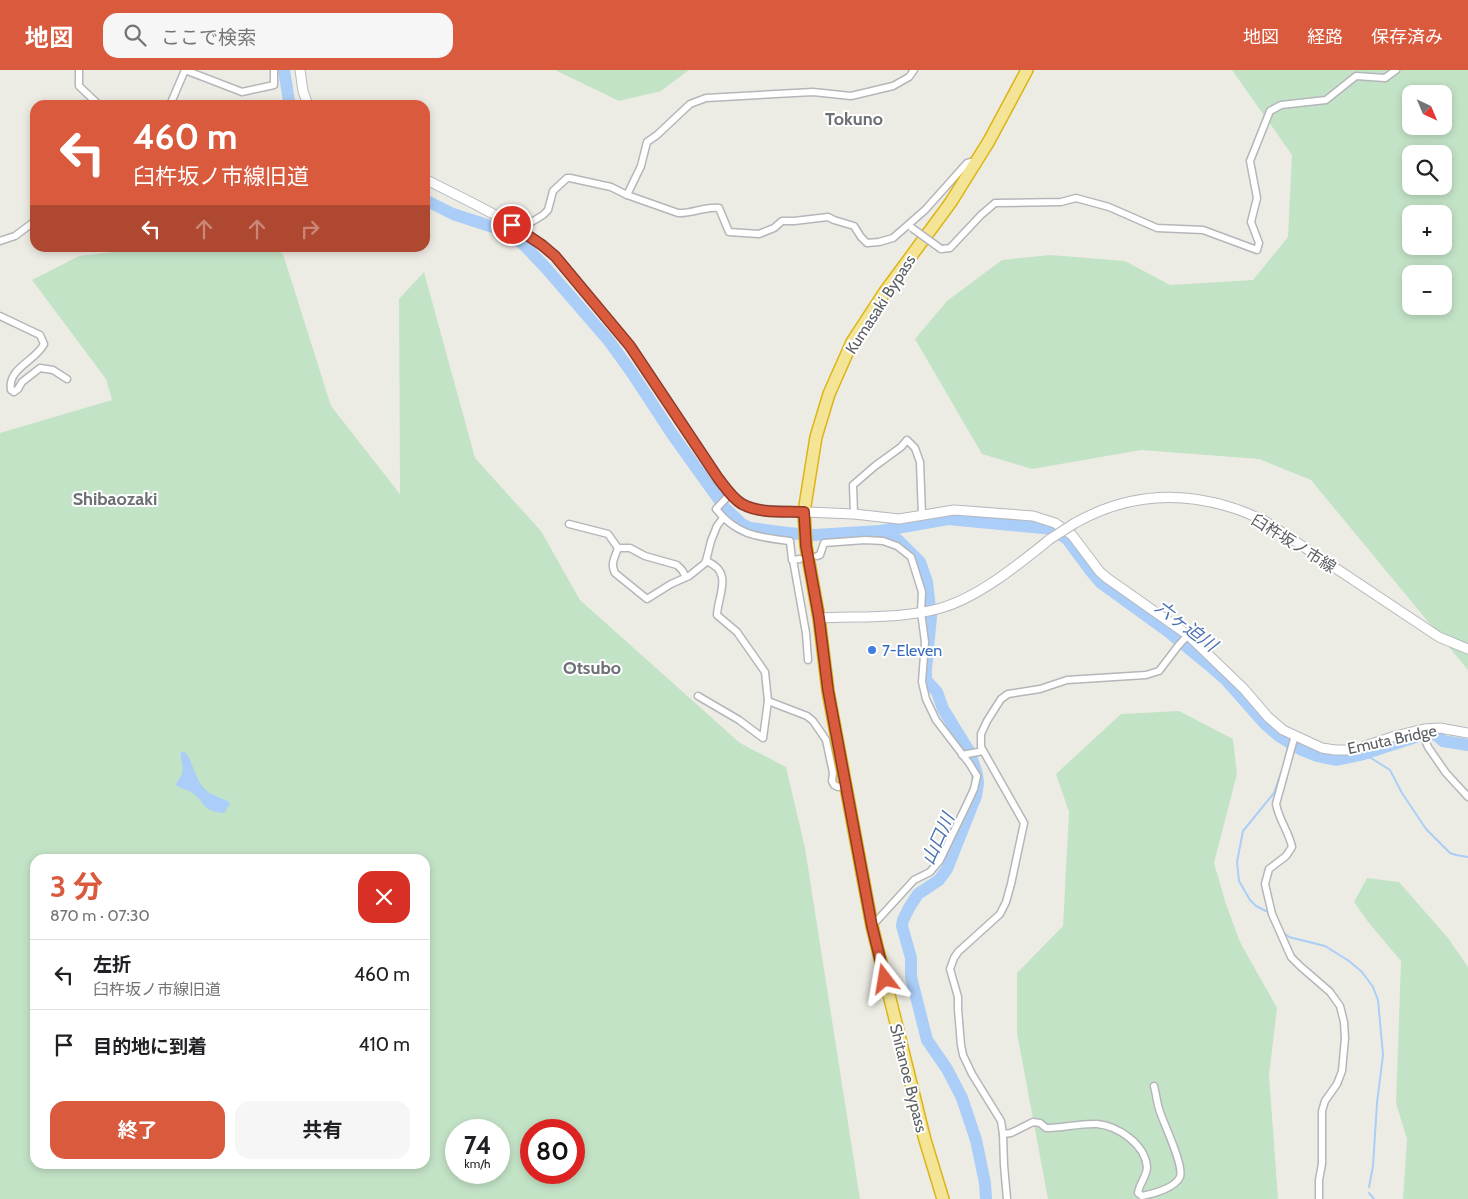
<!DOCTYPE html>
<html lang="ja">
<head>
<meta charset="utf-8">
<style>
	body { margin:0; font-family:Cabin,"Noto Sans JP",sans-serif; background:#f6f6f6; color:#202124; height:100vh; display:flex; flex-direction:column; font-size:19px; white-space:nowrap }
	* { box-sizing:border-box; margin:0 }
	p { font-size:16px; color:#757577 }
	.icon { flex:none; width:28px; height:28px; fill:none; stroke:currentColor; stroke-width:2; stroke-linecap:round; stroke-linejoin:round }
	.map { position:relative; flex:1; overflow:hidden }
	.drawer { position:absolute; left:30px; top:784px; width:400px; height:315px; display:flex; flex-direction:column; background:#fff; border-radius:15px; box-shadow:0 2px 8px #0003 }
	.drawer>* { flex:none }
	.top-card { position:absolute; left:30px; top:30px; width:400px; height:152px; border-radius:15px; box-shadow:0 2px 8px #0003; background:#da5a3e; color:#fff; overflow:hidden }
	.needle { width:32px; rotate:136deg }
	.buttons { position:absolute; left:1402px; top:15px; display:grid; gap:10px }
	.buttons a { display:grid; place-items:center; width:50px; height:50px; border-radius:10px; background:#fff; box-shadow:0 2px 8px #0003; font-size:25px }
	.speed { position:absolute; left:445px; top:1049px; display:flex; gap:10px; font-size:25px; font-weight:700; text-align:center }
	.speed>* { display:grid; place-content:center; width:65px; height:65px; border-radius:50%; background:#fff; box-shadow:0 2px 8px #0003; line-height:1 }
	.speed small { font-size:12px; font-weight:400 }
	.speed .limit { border:8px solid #d22; background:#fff; color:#111 }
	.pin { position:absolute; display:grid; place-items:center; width:42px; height:42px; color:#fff; margin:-21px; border:2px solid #fff; border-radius:50%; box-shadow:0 1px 5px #0007 }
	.me { position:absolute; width:55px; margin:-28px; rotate:346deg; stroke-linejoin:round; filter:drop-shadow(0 0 4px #0008) }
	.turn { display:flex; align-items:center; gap:18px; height:105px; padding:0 20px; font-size:22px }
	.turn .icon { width:65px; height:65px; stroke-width:2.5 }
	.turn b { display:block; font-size:35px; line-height:42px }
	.lanes { display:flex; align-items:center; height:48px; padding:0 20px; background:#0003; justify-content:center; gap:25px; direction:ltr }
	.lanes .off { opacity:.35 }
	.round { display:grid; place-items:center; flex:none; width:52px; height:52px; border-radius:15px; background:#f6f6f6 }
	.head { display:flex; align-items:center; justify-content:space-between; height:85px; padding:0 20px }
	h1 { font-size:30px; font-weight:700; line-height:38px; color:#da5a3e }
	.action { display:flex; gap:10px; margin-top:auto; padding:10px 20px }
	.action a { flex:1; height:58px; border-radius:15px; background:#da5a3e; color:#fff; font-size:20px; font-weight:700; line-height:58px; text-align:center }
	.action a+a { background:#f6f6f6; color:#202124 }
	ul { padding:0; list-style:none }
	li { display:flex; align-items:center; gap:15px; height:70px; padding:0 20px; border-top:1px solid #e0e0e0 }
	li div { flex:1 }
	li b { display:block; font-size:19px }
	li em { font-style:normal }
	header { display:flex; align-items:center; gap:30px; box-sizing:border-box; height:70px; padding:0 25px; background:#da5a3e; color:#fff }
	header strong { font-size:24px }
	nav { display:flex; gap:28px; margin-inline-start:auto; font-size:18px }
	.search { width:350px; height:45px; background:#f6f6f6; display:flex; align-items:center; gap:12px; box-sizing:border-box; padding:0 18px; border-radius:15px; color:#757577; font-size:19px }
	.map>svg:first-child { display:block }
	.green { fill:#c3e3c6; fill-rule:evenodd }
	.water { fill:#aacef7 }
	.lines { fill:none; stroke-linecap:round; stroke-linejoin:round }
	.stream { stroke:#aacef7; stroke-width:2 }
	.river { stroke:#aacef7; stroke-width:12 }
	.street-casing { stroke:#b5b6ba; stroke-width:9 }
	.secondary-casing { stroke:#b6b8bd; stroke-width:11 }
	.highway-casing { stroke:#ddb414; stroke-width:14 }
	.street { stroke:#fff; stroke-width:6 }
	.secondary { stroke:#fff; stroke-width:9 }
	.highway { stroke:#f3e595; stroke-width:11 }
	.street-bridge-casing { stroke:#b5b6ba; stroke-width:9; stroke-linecap:butt }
	.secondary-bridge-casing { stroke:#b6b8bd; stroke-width:11; stroke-linecap:butt }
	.street-bridge { stroke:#fff; stroke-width:6 }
	.secondary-bridge { stroke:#fff; stroke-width:9 }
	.route-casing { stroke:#8e3a28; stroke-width:12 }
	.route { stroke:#da5a3e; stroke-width:9 }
	.shop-dot { fill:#3f7fe0; stroke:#fff; stroke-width:2 }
	.labels { text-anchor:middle; stroke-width:4; stroke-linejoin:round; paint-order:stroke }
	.street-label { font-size:16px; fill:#5c5f63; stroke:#fff }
	.shop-label { font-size:16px; fill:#366cbe; stroke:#fff; text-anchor:start }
	.neighbourhood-label { font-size:18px; font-weight:bold; fill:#6d7175; stroke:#fff }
	.water-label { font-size:18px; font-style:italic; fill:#4c72b1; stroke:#fff }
</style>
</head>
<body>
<header>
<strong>地図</strong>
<div class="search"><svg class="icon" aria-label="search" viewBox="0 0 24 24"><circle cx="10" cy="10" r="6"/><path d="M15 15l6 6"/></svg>ここで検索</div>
<nav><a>地図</a><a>経路</a><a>保存済み</a></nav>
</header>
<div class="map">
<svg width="1468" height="1129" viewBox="0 0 1468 1129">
	<rect width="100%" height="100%" fill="#edece4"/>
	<g class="green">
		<polygon points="555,0 689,0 661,21 619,31"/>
		<path d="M1232,0h236v600l-157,-190 -52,-21 -118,-9 -109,19 -50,-15 -67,-115 32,-38 55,-41 48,-5 75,6 45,24 83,-5 35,-43 4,-82zM1411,24h33v32h-33zM1411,84h33v32h-33zM1411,144h33v32h-33zM1411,204h33v32h-33z"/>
		<path d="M152,178h120l11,6 48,152 69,88 -1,-195 25,-27 51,186 66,73 39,69 160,143 46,24 19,81 55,351h-860v-766l112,-33 -6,-21 -74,-99 47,-24zM35,789h390v305h-390zM456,1060h43v42h-43zM531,1060h43v42h-43z"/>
		<polygon points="1179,641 1233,669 1237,704 1214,793 1226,834 1240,872 1277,938 1269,1005 1278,1129 1048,1129 1017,963 1017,903 1063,856 1069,742 1056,704 1121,644"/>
		<polygon points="1367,808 1399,812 1448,868 1468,897 1468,1129 1403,1129 1407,1069 1396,1033 1401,891 1369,853 1354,832"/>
	</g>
	<path class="water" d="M181,682h3l3,2c7,12 9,28 20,37 6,5 15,7 22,11l1,2 -6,9c-23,-2 -18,-11 -33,-21 -5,-3 -10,-3 -15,-7 1,-5 5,-7 6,-11 2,-7 -2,-15 -1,-22z"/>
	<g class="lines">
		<g class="stream">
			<polyline points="1360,685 1371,688 1390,700 1402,723 1426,759 1450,783 1456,785 1468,787"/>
			<polyline points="1283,699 1289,672"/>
			<polyline points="1268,842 1256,836 1250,830 1239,811 1237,792 1243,761 1274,723 1281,703"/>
			<polyline points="1284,863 1289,867 1325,876 1349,891 1361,901 1368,910 1373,917 1378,930 1383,985 1377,1033 1373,1096 1369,1117"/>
			<polyline points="1369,1123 1374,1129"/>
		</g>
		<g class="river">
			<polyline points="284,0 289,31 291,35"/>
			<polyline points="425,130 453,144 496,158 522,173 546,198 609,271 632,303 672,364 725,438 742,454 750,458 787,463 815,465 880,461 948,449 1053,459 1067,469 1090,500 1101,513 1170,563 1209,595 1226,610 1265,654 1279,666 1302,680 1317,686 1336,690 1360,685 1419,666 1435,664 1443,671 1468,675"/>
			<polyline points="880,461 885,462 898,470 920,492 927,512 931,547 926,599 926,610 937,622 943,639 969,681 977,704 978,713 976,726 947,799 939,810 918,824 909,838 903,850 902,856 911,888 911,907 927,970 947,999 962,1028 976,1070 985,1113 986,1129"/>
		</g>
		<defs>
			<g id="street">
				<polyline points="79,0 79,16 99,35"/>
				<polyline points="170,35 185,0 242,22 274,15 274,0"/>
				<polyline points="627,125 641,96 647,72 657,65 690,34 706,28 813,22 851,26 893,16 909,7 914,0"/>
				<path d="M520,159l23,-14 5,-5 5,-19 14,-13h3l41,9 16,8 51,18c14,1 27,-7 41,-5l10,24 30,2 15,-6 8,-7h12l34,-4 6,3 20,6 7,11 6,6 12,-1 14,-4 32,-28 42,-47 3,-1 5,2"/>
				<polyline points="0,171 15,166 35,151"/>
				<polyline points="941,179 950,178 981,145 995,133 1061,132 1076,128 1109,137 1157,158 1203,160 1257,180 1259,173 1251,152 1257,128 1250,91 1270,41 1281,35 1326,30 1356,6 1385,8 1396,0"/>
				<path d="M0,246l40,19 4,9c-8,17 -37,24 -33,46l3,2 4,-3 4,-7 18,-14 13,2 14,9"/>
				<path d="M730,424l-14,15c21,27 43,28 74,32l2,19 8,-1"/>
				<polyline points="854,444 853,415 875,396 901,377 907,370 915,378 920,392 922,445"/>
				<polyline points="569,454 608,464 618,478"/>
				<path d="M618,478c-3,9 -8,16 -3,25l32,26 24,-15 18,-8 15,-12 2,-3 5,-20 6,-15 6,-8"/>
				<polyline points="618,478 630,478 645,486 677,495 682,500 686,507"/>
				<polyline points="817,486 820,485 824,473 865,470 883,471 897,476 911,487 922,522 921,542 925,572 922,612 926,629 936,650 969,693 977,706 974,719 968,732 940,790 930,802 914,810 872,856"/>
				<polyline points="793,490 806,563 808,590"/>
				<path d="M698,626l41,24 24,18 5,-37 -3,-29 -28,-40 -20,-17c1,-21 17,-43 -11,-54"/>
				<polyline points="768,631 807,646 813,651 820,661 826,670 833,703 832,711 834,715 838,717 846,715"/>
				<polyline points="1424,659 1425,670 1428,677 1446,703 1468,727"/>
				<path d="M1295,665l-19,69c3,16 13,28 16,43l-6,9 -17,13 -4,15 7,30 19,43 9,9 30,26 10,14 4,16 1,16 -3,33 -5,13 -12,17 -3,10v53l-3,16v19"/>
				<polyline points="962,685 983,681"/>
				<path d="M1003,1064l8,-1 22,-11 7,1 6,5c17,0 34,-5 51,-4 21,2 48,20 50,43 0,9 -8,17 -9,26l4,3c11,-2 33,-8 38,-19 4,-13 -17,-54 -21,-68 -2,-7 -3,-15 -5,-23"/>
				<polyline points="1007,1129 1004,1095 1003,1064 1001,1051 972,1004 963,985 961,975 958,939 958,927 950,899 954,888 958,882 1000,844 1006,832 1011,814 1024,753 981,677 981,664 987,651 1001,629 1008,624 1040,619 1067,610 1146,605 1159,601 1178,576 1188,565"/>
			</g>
			<g id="secondary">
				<polyline points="300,0 303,21 308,35"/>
				<path d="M425,109c44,23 92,43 130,77l75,90 88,132 12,16 12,10 17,6 95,4 45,5 55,-9 79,6 22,7 17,12 28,37 7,6 81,57 56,54 24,28 15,13 39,18 13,2h18l42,-14 29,-7 16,-1 28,5"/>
				<path d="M1075,453c50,-28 103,-33 158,-15 11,3 22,9 32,13l174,116 29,12"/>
				<path d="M819,548c40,-2 84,1 122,-10 38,-11 78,-44 109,-69"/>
			</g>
			<polyline id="highway" points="943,1129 925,1070 872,856 828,621 819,548 806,476 804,442 816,367 829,324 852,272 884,223 951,132 989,71 1027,0"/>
		</defs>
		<use href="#street" class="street-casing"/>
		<use href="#secondary" class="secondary-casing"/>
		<use href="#highway" class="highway-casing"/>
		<use href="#street" class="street"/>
		<use href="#secondary" class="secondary"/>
		<use href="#highway" class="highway"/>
		<defs>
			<polyline id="street-bridge" points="912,158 941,179"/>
			<polyline id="secondary-bridge" points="1050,469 1075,453"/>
		</defs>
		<use href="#street-bridge" class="street-bridge-casing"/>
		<use href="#secondary-bridge" class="secondary-bridge-casing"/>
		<use href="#street-bridge" class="street-bridge"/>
		<use href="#secondary-bridge" class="secondary-bridge"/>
	</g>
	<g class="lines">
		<defs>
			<path id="route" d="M512,155l30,20 13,11 75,90 88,132c7,9 14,20 24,26 18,10 42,7 62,8l2,34 13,72 9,72 44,236 13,53"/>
		</defs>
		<use href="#route" class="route-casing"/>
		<use href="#route" class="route"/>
	</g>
	<circle class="shop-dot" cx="872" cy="580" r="5"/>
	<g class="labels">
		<g class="street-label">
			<text transform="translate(880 234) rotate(-57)" y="6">Kumasaki Bypass</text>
			<text transform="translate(1294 473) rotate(32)" y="6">臼杵坂ノ市線</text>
			<text transform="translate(1392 669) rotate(-12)" y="6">Emuta Bridge</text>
			<text transform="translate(909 1008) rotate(76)" y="6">Shitanoe Bypass</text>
		</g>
		<g class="shop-label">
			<text x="882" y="586">7-Eleven</text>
		</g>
		<g class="neighbourhood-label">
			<text x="854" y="55">Tokuno</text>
			<text x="115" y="435">Shibaozaki</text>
			<text x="592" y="604">Otsubo</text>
		</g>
		<g class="water-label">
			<text transform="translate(1186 556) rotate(37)" y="6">六ヶ迫川</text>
			<text transform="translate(938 769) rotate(-66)" y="6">山口川</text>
		</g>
	</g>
</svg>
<div class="buttons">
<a><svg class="needle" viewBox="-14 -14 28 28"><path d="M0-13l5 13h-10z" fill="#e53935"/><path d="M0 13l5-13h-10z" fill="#757577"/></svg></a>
<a><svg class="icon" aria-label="search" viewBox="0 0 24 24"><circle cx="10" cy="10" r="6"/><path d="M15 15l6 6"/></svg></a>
<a>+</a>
<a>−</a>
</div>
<div class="speed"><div>74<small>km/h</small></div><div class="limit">80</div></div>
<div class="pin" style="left:512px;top:155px;background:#d93025"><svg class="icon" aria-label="arrive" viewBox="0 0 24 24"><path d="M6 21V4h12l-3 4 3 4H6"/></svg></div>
<svg class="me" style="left:885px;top:909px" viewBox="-20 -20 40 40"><path d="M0-17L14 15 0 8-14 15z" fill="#da5a3e" stroke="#fff" stroke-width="4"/></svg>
<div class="top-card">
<div class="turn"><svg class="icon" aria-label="left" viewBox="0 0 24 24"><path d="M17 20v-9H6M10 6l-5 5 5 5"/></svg><div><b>460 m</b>臼杵坂ノ市線旧道</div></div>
<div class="lanes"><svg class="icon" aria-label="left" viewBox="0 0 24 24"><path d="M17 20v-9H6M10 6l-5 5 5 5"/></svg><svg class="icon off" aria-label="ahead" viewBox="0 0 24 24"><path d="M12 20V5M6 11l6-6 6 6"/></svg><svg class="icon off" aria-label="ahead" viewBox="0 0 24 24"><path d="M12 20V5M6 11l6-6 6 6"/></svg><svg class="icon off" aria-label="right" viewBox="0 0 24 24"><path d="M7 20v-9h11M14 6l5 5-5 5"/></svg></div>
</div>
<section class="drawer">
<div class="head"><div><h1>3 分</h1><p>870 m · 07:30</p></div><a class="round" style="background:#d93025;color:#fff"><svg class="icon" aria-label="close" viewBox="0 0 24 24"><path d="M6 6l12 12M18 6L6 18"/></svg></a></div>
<ul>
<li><svg class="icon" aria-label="left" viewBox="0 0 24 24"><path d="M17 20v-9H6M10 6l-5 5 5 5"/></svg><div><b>左折</b><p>臼杵坂ノ市線旧道</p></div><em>460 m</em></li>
<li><svg class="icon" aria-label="arrive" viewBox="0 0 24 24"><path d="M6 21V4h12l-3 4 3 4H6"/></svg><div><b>目的地に到着</b></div><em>410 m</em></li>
</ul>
<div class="action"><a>終了</a><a>共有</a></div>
</section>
</div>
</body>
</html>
